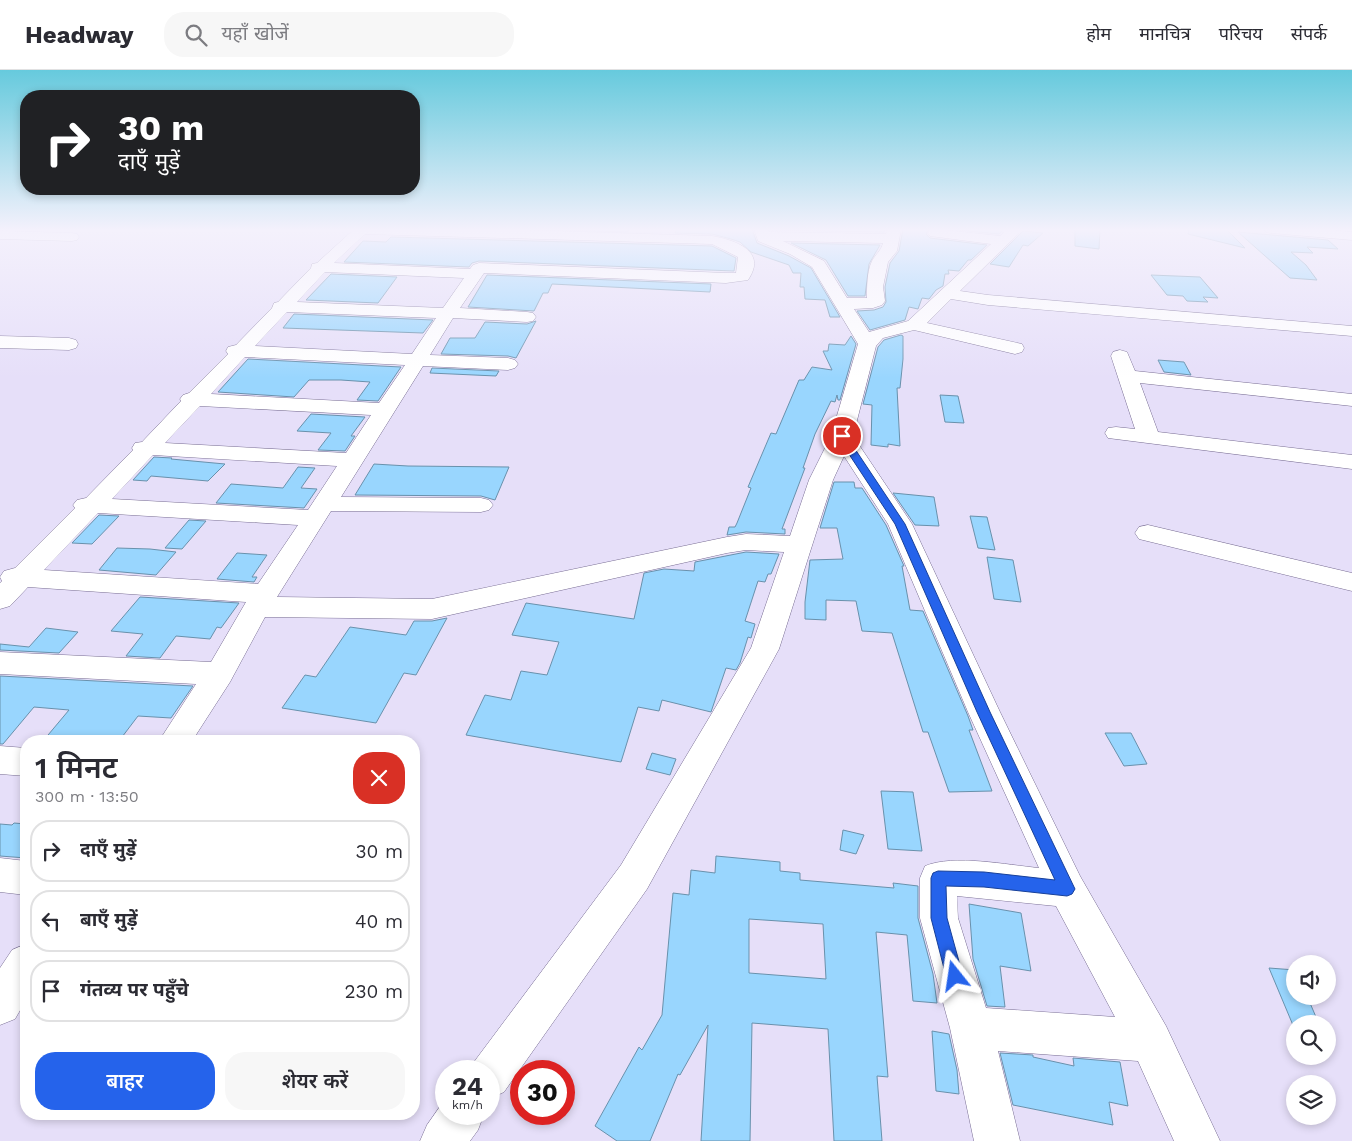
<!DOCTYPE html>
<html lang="hi">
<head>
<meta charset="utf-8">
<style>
	body { margin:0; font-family:"Work Sans","Noto Sans Devanagari",sans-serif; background:#f7f7f7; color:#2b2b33; height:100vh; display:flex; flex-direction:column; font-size:19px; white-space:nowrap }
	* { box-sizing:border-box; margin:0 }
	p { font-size:16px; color:#7c7c81 }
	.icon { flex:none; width:28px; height:28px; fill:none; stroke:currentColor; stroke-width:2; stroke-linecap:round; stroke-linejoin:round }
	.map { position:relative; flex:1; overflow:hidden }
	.side { position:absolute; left:20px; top:665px; width:400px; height:385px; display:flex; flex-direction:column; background:#fff; border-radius:20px; box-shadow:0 2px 8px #0003 }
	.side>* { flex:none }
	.hud { position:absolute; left:20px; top:20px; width:400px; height:105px; border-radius:20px; box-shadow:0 2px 8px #0003; background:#202124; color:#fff; overflow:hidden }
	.controls { position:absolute; left:1286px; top:885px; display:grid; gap:10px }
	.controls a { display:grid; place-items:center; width:50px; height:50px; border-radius:50%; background:#fff; box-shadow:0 2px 8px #0003; font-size:25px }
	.speed { position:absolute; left:435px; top:990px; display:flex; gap:10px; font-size:25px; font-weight:700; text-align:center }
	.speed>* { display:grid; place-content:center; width:65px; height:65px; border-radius:50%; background:#fff; box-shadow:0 2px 8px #0003; line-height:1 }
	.speed small { font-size:12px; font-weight:400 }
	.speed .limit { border:8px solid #d22; background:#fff; color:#111 }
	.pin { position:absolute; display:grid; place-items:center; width:42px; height:42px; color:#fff; margin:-21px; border:2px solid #fff; border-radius:50%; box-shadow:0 1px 5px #0007 }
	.me { position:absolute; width:55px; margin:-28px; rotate:345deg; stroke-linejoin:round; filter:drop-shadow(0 0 4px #0008) }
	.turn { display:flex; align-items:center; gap:18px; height:105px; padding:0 15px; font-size:22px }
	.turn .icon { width:65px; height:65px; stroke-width:2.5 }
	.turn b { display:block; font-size:35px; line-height:42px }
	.round { display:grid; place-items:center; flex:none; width:52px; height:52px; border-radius:20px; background:#f7f7f7 }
	.headline { display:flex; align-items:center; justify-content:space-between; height:85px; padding:0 15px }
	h1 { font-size:30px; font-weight:600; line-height:38px }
	.button { display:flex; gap:10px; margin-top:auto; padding:10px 15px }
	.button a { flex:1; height:58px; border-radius:20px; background:#2563eb; color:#fff; font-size:20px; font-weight:600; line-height:58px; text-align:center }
	.button a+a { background:#f7f7f7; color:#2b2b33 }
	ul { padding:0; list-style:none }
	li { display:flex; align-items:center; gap:15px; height:62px; margin:0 10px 8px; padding:0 5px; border:2px solid #e1e1e2; border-radius:20px }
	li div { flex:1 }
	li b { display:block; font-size:19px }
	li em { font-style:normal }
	header { display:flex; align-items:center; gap:30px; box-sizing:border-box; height:70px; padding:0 25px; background:#fff; border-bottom:1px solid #e1e1e2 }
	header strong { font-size:24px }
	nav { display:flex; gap:28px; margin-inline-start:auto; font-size:18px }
	.search { width:350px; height:45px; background:#f7f7f7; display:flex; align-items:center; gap:12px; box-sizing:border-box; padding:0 18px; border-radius:20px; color:#7c7c81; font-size:19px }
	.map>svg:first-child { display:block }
	.building { fill:#99d6fe; stroke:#6991ac; fill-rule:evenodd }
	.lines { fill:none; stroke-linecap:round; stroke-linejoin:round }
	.minor-casing { stroke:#786d93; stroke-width:1 }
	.minor { fill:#fff; fill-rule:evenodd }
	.route { fill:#2563eb; stroke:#184099 }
</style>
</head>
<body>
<header>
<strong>Headway</strong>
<div class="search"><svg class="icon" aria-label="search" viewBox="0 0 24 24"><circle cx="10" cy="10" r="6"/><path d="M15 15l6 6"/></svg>यहाँ खोजें</div>
<nav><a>होम</a><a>मानचित्र</a><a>परिचय</a><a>संपर्क</a></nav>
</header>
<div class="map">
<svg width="1352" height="1071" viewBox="0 0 1352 1071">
	<rect width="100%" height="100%" fill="#e6dff9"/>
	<g class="building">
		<polygon points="527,159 629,159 628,162"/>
		<polygon points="676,159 752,159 757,173 789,186 811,198 840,247 830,247 825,230 805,229 804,217 800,217 801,203 793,203 789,195 751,182 740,172 731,169 712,164 675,163"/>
		<polygon points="770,159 885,159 884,162 770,160"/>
		<polygon points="903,159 929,159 926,164 930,168 987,175 971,190 968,190 959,201 948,200 949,204 945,204 943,216 936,220 929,229 922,228 918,239 909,237 905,250 870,260 857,241 874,240 883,237 886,232 885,217 890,193 899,181"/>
		<polygon points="948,159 1005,159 999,164"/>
		<polygon points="1075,159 1100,159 1099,179 1075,176"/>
		<polygon points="1189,159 1226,159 1245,178 1188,164"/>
		<polygon points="1023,161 1043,163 1028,176 1023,175 1009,197 990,194"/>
		<polygon points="1238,162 1328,170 1338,179 1307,177 1313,183 1291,182 1306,195 1317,210 1290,208"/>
		<polygon points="391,167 712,176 736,188 734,201 479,191 472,193 469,197 344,192 363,171 386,172"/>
		<polygon points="791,173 880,175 869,194 865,226 848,226 826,190"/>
		<polygon points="331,204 397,207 378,233 306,230"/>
		<polygon points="487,205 711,214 710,222 552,214 548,223 543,223 534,241 468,237"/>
		<polygon points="1151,205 1200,207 1218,228 1203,227 1208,232 1187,231 1183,226 1167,225"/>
		<polygon points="294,244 433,250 423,263 283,258"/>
		<polygon points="536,251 516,288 508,286 441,284 450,268 475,268 485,252 527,254"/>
		<polygon points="901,265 903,266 903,289 900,318 897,318 900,376 888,374 888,377 871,375 872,335 863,334 878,277 884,270"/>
		<polygon points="851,266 856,274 840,330 838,330 837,325 835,332 831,331 815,364 803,398 805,398 782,459 785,459 785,464 746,462 727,465 729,457 735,457 737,453 751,418 748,417 771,363 776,364 799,310 804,310 812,297 832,300 823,281 828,281 829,274 845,275"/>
		<polygon points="248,289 381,296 401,297 378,331 357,330 370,312 341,310 309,310 294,327 218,322"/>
		<polygon points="1158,290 1184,292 1191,305 1164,302"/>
		<polygon points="432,298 499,301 496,306 430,303"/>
		<polygon points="940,325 958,326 964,353 945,352"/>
		<polygon points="311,344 365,347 351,366 355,366 345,381 318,380 331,363 297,361"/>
		<polygon points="154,387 172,388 171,389 225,394 208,411 151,406 147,411 133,410"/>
		<polygon points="374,394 408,396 509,397 495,430 481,426 355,425"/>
		<polygon points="298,397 315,398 301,418 317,419 304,438 216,433 231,414 283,418"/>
		<polygon points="834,412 854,412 855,418 862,418 886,455 904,496 902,496 910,540 923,541 968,646 973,660 969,660 992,721 949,722 928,662 923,662 892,563 862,561 856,531 826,530 826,550 805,549 805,532 810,490 843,489 837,458 820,458"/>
		<polygon points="893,423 934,427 939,456 915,455"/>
		<polygon points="99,445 119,446 92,474 72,473"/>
		<polygon points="970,446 987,447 995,480 978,478"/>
		<polygon points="189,450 206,451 182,479 165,478"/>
		<polygon points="117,478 150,479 176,482 156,505 99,500"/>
		<polygon points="746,482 779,484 771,504 768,504 765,512 758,511 745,551 755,554 751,568 748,567 740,593 736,600 726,598 711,642 662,630 659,641 638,637 621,692 466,665 485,625 511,630 521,601 547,605 559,572 512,565 526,533 634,549 644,503 664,499 694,501 695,492"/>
		<polygon points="237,483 267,485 252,507 257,507 254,512 217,509"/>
		<polygon points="987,487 1013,490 1021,532 994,529"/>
		<polygon points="140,527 239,533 221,558 217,557 210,569 176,566 160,588 126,586 143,564 111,561"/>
		<polygon points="447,548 416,605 404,603 376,653 282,638 305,605 316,607 350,557 406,565 414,551 432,551"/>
		<polygon points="46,558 78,562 59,583 0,580 0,574 29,577"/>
		<polygon points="0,606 193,616 171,648 138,646 119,671 43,671 69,640 34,637 3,674 0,674"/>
		<polygon points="1105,663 1131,663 1147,694 1124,696"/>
		<polygon points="652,683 676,689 670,705 646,699"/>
		<polygon points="881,721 913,722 922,781 888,779"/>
		<polygon points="14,753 26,754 26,788 0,786 0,754 12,755"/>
		<polygon points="843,760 864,765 856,784 840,780"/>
		<path d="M716,786l64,6v9l20,2v7l94,8 -1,-5 25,3v32l15,56 4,29 -24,-2 -6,-66 -31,-3 12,145 -11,-1 5,65h-48l-6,-112 -76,-6 -2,118h-49l7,-116 -28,50 -2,-1 -28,67h-33l-22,-15 44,-79 3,3 20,-35 11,-122 16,2 2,-25 24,3zM749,849l74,5 3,55 -77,-6z"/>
		<polygon points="969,834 1021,843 1031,901 1000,896 1005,937 987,936 973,889"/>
		<polygon points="1269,898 1295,900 1295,926 1307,926 1319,954 1295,954 1295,960"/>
		<polygon points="932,961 949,964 957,1000 959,1024 936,1021"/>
		<polygon points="1000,983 1033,985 1033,987 1074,996 1073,988 1120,992 1128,1036 1109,1032 1113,1055 1013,1035"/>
	</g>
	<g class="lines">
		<defs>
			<g id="minor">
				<path d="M349,159h133l230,7c23,4 56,15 36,44l-22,3 -242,-10 -24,35 67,4 6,1 3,4 -3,4 -6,1 -74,-4 -23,37 78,3 7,2 3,4 -3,4 -7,2 -85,-4 -82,131 140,1 8,2 4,5 -4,5 -8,2 -150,-1 -54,86 155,2 295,-62 19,-3 44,2 19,-56 22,-44 27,-92 -46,-77 -22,-13 -32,-13 -4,-12h14l1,3 117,2 1,-5h14l-4,22 -9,11 -5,25 2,14 -3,4 -9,3 -19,1 15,23 39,-11 83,-77 -61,-8 -2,-3 2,-3 5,-1 65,7 8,-7h15l-63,62 28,4 364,31v10l-364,-31 -37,-6 -24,24 95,21 2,4 -2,4 -7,2 -101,-24 -31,8 -7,8 -23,90 59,88 88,188 80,164 86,150 54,115h-46l-36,-80 -140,-10 22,90h-46l-24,-113 -30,-110v-40l5,-12c29,-12 82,-1 114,2l-71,-156 -80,-188 -44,-68 -11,24 -54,169 -132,240 -143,203 -15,7v-28h-19l4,-9 147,-197 130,-217 33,-96 -38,-2 -19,3 -295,66 -167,-2 -35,65 -38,59h-33l37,-57 -196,-10v-22l211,10 35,-60 -218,-15 -18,19 -10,3v-26l2,-2 -2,-4 4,-6 11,-3 60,-60 -2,-3 4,-5 9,-2 47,-48 -1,-2 3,-5 7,-1 39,-41 -1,-2 3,-4 6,-2 39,-39 -2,-3 2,-4 8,-2 36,-37 2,-5 4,-1 33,-34 1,-4 5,-1 34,-31zM365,164l347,10 26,13 -2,16h-10l-247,-10 -6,2 -3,4 -136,-6zM783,171l100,2c-2,8 -7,11 -11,18 -5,10 -5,26 -5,37h-20l-23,-37zM325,202l139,6 -21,30 -146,-6zM287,242l149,6 -24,36 -157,-8zM245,287l160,8 -26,38 -168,-9zM200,336l171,9 -25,38 -181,-10zM153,385l184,11 -29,44 -196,-11zM98,443l200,12 -40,59 -214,-14zM957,826l99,10 59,111 -129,-9 -28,-90z"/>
				<polygon points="1264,159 1316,159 1352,162 1352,170 1271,163 1266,162"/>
				<polygon points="0,161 72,163 77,164 79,167 77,170 72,171 0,169"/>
				<polygon points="0,266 69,268 76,270 78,274 76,278 69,280 0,278"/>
				<polygon points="1120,280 1127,282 1135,301 1352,324 1352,336 1140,313 1158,362 1352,385 1352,399 1108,368 1105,363 1108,358 1116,357 1135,359 1111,286 1113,282"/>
				<polygon points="1148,455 1352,503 1352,521 1139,469 1135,463 1139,457"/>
				<polygon points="0,676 26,678 26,706 0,704"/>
				<polygon points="0,788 26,791 26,825 0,822"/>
				<polygon points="26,874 26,930 15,949 0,955 0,898 12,880"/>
				<polygon points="446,1028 446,1044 484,1044 478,1060 470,1071 420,1071 427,1055"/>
			</g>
		</defs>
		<use href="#minor" class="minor-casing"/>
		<use href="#minor" class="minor"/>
	</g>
	<linearGradient id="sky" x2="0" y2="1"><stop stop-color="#66cadd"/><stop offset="0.52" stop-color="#f4f1fc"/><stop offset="1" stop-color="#f4f1fc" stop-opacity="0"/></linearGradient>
	<rect width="1352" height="308" fill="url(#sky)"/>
	<polygon class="route" points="842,363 845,364 905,454 990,642 1075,819 1072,824 1067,826 984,817 946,816 947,848 963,906 961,912 955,914 949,912 946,906 931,848 931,808 933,803 938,801 984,802 1055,810 977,642 895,454 837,366"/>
</svg>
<div class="controls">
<a><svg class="icon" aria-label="sound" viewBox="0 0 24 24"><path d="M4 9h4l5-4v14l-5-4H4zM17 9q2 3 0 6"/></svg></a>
<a><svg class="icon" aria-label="search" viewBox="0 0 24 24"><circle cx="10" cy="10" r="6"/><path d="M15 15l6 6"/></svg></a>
<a><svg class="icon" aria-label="layers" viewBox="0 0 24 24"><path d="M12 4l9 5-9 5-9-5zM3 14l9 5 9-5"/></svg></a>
</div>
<div class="speed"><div>24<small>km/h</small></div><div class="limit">30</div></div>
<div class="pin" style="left:842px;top:366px;background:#d93025"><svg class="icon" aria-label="arrive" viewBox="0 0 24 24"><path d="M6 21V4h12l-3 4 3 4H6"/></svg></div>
<svg class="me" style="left:955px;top:906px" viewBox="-20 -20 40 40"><path d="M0-17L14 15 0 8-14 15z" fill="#2563eb" stroke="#fff" stroke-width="4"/></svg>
<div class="hud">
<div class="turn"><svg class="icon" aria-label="right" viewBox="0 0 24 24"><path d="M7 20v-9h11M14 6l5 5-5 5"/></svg><div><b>30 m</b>दाएँ मुड़ें</div></div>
</div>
<section class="side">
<div class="headline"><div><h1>1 मिनट</h1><p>300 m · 13:50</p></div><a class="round" style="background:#d93025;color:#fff"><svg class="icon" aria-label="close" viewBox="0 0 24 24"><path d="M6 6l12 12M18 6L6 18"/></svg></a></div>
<ul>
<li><svg class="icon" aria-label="right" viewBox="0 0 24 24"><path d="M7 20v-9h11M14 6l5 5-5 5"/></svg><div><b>दाएँ मुड़ें</b></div><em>30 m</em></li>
<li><svg class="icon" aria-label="left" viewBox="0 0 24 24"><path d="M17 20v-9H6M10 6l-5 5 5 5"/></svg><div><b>बाएँ मुड़ें</b></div><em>40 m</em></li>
<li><svg class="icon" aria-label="arrive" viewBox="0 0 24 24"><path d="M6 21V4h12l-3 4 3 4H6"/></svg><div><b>गंतव्य पर पहुँचे</b></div><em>230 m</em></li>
</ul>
<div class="button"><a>बाहर</a><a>शेयर करें</a></div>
</section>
</div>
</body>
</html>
